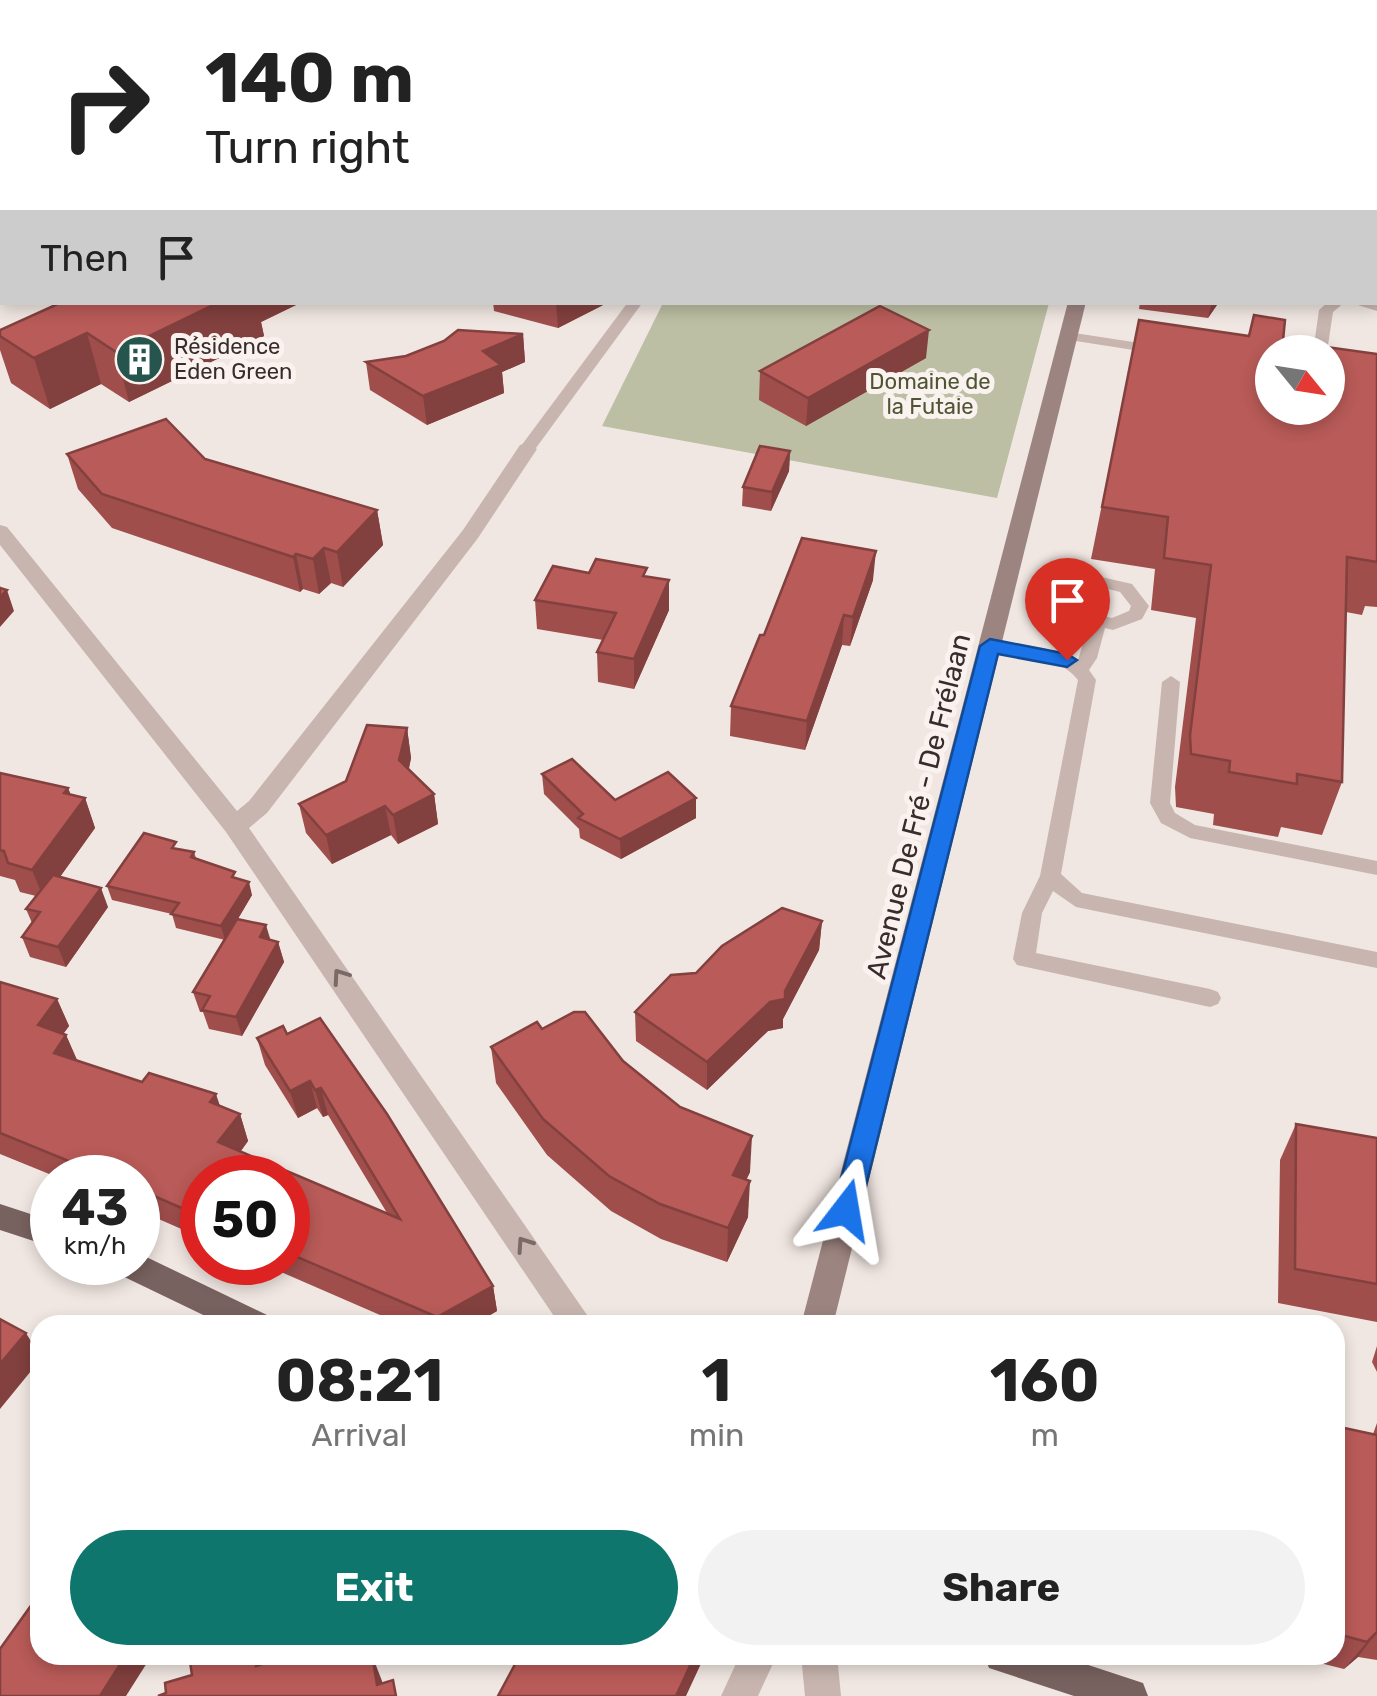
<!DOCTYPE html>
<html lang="en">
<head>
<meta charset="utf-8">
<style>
	body { margin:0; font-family:Rubik,sans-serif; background:#f2f2f2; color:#222; height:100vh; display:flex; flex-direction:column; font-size:38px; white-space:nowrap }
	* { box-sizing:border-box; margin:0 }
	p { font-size:32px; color:#767676 }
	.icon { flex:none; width:55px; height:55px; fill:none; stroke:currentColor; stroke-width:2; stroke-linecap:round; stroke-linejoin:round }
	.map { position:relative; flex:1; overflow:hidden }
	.panel { position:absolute; left:30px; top:1315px; width:1315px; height:350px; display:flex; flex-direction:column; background:#fff; border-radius:30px; box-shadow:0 5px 15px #0003 }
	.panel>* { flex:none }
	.banner { position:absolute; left:0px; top:0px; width:1378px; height:305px; box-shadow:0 5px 15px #0003; background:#fff; color:#222; overflow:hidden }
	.needle { width:65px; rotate:120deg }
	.buttons { position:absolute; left:1255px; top:335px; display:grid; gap:20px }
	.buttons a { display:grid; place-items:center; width:90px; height:90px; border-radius:50%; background:#fff; box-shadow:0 5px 15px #0003; font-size:50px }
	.speed { position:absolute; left:30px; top:1155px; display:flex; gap:20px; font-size:50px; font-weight:700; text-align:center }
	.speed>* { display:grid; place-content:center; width:130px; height:130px; border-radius:50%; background:#fff; box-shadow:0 5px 15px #0003; line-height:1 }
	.speed small { font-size:25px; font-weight:400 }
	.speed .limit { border:15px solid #d22; background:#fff; color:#111 }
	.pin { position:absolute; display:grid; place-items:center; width:85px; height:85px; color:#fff; margin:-102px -42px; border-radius:50% 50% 50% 0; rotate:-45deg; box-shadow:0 0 10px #0007 }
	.pin .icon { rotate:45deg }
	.me { position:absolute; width:110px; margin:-55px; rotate:14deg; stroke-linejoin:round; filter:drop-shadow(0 0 8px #0008) }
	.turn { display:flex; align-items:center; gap:35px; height:210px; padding:0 40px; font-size:45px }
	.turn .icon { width:130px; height:130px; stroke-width:2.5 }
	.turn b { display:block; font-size:70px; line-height:85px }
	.then { display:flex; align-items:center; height:95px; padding:0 40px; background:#0003; gap:20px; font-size:38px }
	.eta { display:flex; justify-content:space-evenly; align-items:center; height:170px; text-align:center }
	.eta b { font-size:60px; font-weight:700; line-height:70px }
	.primary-button { display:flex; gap:20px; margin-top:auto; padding:20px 40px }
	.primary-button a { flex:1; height:115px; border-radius:60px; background:#0f766e; color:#fff; font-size:40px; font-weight:700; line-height:115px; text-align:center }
	.primary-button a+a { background:#f2f2f2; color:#222 }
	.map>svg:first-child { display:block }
	.green { fill:#bcbfa3 }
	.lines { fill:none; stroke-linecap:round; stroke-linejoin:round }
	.service { fill:#c8b5af; fill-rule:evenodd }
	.minor { fill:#c8b5af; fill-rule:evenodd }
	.tertiary { fill:#c8b5af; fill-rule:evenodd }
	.secondary { fill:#9c8480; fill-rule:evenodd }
	.primary { fill:#78625f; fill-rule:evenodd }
	.wall { fill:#9f4e4c }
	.shaded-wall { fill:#82403e }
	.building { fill:#b95b58; stroke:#82403e; stroke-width:2.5; fill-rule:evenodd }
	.oneway { stroke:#796a67 }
	.route { fill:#1a73e8; stroke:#114b97; stroke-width:2.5 }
	.labels { text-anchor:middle; stroke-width:10; stroke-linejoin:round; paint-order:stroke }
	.far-poi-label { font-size:22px; fill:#382d2c; stroke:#f9f2ee; text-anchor:start }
	.far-park-label { font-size:22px; fill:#4f5432; stroke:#f9f2ee }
	.street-label { font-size:28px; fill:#382d2c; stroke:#f9f2ee }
</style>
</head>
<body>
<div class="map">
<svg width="1377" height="1696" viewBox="0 0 1377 1696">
	<rect width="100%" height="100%" fill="#f1e7e2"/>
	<polygon class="green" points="663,303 1049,303 997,498 602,426"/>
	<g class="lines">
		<g class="service">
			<polygon points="628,302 643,302 533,452 521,452 521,446"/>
			<polygon points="1328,302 1345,302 1333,312 1327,352 1313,352 1319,310"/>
			<polygon points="1356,302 1377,302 1377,311 1358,305"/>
			<polygon points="1068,332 1159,346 1166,350 1159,354 1063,339 1063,333"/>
			<path d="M1097,576l35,8 17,22 -7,13 -29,11 -8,-2 -8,30 -8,12 7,10 -35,194 21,19 295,59v16l-301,-61 -23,-16 -11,22 -6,40 174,36 8,3 3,6 -3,6 -8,3 -193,-42 -4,-6 9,-46 18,-37 38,-196c-27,-34 -72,-13 -97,-34l9,-6 54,8 34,12 11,-36 -11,-3 -16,-22 15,-19zM1097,586l23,6 11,14 -2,5 -17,7 -22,-5 -10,-14 9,-11z"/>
			<polygon points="1171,676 1180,682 1170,803 1175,813 1195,825 1377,861 1377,875 1190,838 1161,823 1150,803 1162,682"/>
		</g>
		<g class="minor">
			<polygon points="527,443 537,449 478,538 267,813 249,828 594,1325 560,1325 226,832 0,545 0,525 7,527 237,811 249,801 463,530 520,445"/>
			<polygon points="740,1655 777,1655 758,1696 721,1696"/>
		</g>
		<polygon class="tertiary" points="801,1655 837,1655 841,1696 805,1696"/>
		<polygon class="secondary" points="1068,302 1086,302 833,1325 801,1325"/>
		<g class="primary">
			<polygon points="0,1204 52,1221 52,1247 0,1230"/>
			<polygon points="138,1253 267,1315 272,1325 224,1325 114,1272 110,1262 138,1262"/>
			<polygon points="984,1655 1058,1655 1143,1683 1148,1696 1074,1696 989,1668"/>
		</g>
	</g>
	<g class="wall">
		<polygon points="1193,0 1377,0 1377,114 1375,114 1375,2 1252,2"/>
		<polygon points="2,150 2,238 0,238 0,151"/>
		<polygon points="62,302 295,302 296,305 261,322 264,336 129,402 101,384 50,409 11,383 0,350 0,330"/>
		<polygon points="493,302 609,302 558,328 494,311"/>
		<polygon points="1140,302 1219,302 1208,318 1139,309"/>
		<polygon points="1139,320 1377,354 1377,607 1365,606 1362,615 1346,612 1342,782 1322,835 1281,827 1278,837 1213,825 1214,814 1176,807 1175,787 1196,618 1151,610 1155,569 1091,559"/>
		<polygon points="523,334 525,362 502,372 504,393 427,425 370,390 366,362 406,356 444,341"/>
		<polygon points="926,358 806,426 759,400 760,371"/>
		<polygon points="790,451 789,471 771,511 742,506 743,487"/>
		<polygon points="67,454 205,459 377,510 383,545 343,587 331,583 319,594 303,589 300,592 112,528 78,489"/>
		<polygon points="589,573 647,576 669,610 634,689 598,682 597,652 603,640 537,629 535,600"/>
		<polygon points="873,580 850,646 842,645 805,750 730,736 731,706 764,635"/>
		<polygon points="407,728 411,758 409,769 434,794 438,824 398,844 391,835 332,864 306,833 299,804 346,781"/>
		<polygon points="0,773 68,788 71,795 85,798 95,828 60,877 108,907 66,967 30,957 22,937 32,923 26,909 36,896 20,892 15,880 0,876"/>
		<polygon points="542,774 615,800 696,818 621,859 580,838 579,829 544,794"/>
		<polygon points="178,849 194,852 196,858 236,878 252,895 238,919 270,940 278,942 284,962 242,1036 209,1029 203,1012 200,1012 193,992 225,940 176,928 172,914 112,900 107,886"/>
		<polygon points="822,921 819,950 783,1019 783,1028 768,1031 707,1090 636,1041 635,1012 696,973"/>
		<polygon points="0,982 57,999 69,1026 63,1034 66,1035 77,1061 220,1106 240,1114 248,1141 240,1152 387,1213 328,1115 323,1117 317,1108 298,1118 265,1065 257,1038 287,1034 493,1286 497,1311 473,1325 403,1325 258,1262 288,1262 288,1178 202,1178 202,1238 138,1210 138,1178 59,1178 0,1154"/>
		<polygon points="542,1029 623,1061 750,1172 746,1180 748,1217 727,1262 661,1239 611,1211 547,1155 496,1083 491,1047"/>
		<polygon points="1296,1124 1377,1138 1377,1322 1278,1303 1280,1160"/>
		<polygon points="1377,1346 1377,1372 1372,1362"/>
		<polygon points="1377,1423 1377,1660 1358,1657 1344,1669 1324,1664 1317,1655 1335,1655 1335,1426 1373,1434"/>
	</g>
	<g class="shaded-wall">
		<polygon points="140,0 174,0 170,2 136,2"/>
		<polygon points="219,302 295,302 296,305 261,322 264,336 129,402 116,352"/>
		<polygon points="556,302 609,302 558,328"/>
		<polygon points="1212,302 1219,302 1208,318"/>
		<polygon points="929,330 926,358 806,426 808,398"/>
		<polygon points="87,333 101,384 50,409 34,358"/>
		<polygon points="523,334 525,362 502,372 504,393 427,425 423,396 483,351"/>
		<polygon points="790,451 789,471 771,511 772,492"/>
		<polygon points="377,510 383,545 343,587 337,552"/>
		<polygon points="324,548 331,583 319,594 313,559"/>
		<polygon points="876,551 873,580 850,646 853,617"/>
		<polygon points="296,554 303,589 300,592 293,557"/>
		<polygon points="669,580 669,610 634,689 634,659"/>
		<polygon points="0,586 3,594 7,590 14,611 0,627"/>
		<polygon points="844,615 842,645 805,750 807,721"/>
		<polygon points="407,728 411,758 404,789 399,760"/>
		<polygon points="68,788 76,810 85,798 95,828 44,899 32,870 64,793"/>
		<polygon points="434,794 438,824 398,844 393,815"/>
		<polygon points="696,798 696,818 621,859 620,839"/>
		<polygon points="385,806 391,835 332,864 326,835"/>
		<polygon points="249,882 252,895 225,940 221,926"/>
		<polygon points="101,888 108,907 66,967 58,947"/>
		<polygon points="822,921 819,950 783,1019 783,1028 768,1031 707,1090 707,1062 770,1002 785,991"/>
		<polygon points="266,925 272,945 260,937"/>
		<polygon points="278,942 284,962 242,1036 236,1017"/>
		<polygon points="57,999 69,1026 50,1052 38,1025"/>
		<polygon points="66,1035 78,1062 54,1053"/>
		<polygon points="310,1081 317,1108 298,1118 290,1091"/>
		<polygon points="321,1088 328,1115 323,1117 315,1090"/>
		<polygon points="216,1094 225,1121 210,1102"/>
		<polygon points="240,1114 248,1141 228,1169 218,1142"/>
		<polygon points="752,1136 750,1172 732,1210 733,1175"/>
		<polygon points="750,1181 748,1217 727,1262 728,1228"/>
		<polygon points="493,1286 497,1311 473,1325 439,1325 437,1317"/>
		<polygon points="26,1333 40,1356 40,1360 0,1409 0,1364"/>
		<polygon points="1377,1632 1358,1657 1344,1669 1367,1642"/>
		<polygon points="126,1655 152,1655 126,1696 100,1696"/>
		<polygon points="254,1655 264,1655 270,1693 256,1666"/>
		<polygon points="372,1655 382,1681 385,1696 377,1685"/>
		<polygon points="695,1655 705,1655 686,1696 676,1696"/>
	</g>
	<g class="building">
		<polygon points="45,0 140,0 136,2 45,2"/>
		<polygon points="629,0 663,0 661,2 627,2"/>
		<polygon points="1193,0 1238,0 1239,2 1193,2"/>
		<polygon points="1299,0 1377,0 1377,97 1375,97 1375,2 1300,2"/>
		<polygon points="2,150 2,219 0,219 0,151"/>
		<polygon points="62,302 219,302 116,352 87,333 34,358 0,336 0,330"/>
		<polygon points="880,306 929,330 808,398 760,371"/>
		<path d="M1254,315l31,5 -2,21 94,13v208l-30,-5 -5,225 -45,-8v10l-68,-12 1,-11 -39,-7 -1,-19 21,-170 -47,-7 4,-41 -66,-10 37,-187 110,16zM1272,352h56v56h-56z"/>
		<polygon points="458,330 523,334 483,351 501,365 423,396 366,362 406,356 444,341"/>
		<polygon points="166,419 205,459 377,510 337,552 324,548 313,559 296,554 293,557 102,494 67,454"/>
		<polygon points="760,446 790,451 772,492 743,487"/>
		<polygon points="802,538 876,551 853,617 844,615 807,721 731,706 760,635 764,635"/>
		<polygon points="596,559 647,568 643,576 669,580 634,659 597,652 616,613 535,600 553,566 589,573"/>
		<polygon points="0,588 7,590 0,597"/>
		<polygon points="367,725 407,728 399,760 434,794 393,815 385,806 326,835 299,804 346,781"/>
		<polygon points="572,759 615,800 668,772 696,798 620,839 578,818 583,814 542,774"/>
		<polygon points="0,773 68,788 64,793 85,798 32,870 8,863 4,851 0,850"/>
		<polygon points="144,833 176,842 172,848 194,852 191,857 235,872 232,877 249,882 221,926 171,914 179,903 107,886"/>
		<polygon points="53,875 101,888 58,947 22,937 40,912 26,909"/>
		<polygon points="782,908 822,921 785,991 785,999 770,1002 707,1062 635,1012 671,975 696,973 722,946"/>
		<polygon points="237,919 266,925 260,937 278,942 236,1017 202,1010 210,996 193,992"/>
		<polygon points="0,982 57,999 38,1025 66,1035 54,1053 142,1082 149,1073 216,1094 210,1102 240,1114 218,1142 400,1219 321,1088 315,1090 310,1081 290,1091 257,1038 283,1026 287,1034 320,1018 387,1114 493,1286 437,1317 288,1253 288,1178 202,1178 202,1217 138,1189 138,1178 110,1178 0,1133"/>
		<polygon points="574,1012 585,1012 623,1061 680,1107 752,1136 733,1175 750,1181 728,1228 660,1204 609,1176 543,1119 491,1047 537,1022 542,1029"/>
		<polygon points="1296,1124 1377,1138 1377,1284 1295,1269"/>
		<polygon points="0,1319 26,1333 0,1364"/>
		<polygon points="1335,1426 1377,1435 1377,1632 1367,1642 1345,1636 1335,1623"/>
		<polygon points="40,1593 40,1655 126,1655 100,1696 0,1696 0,1649"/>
		<polygon points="189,1655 254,1655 256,1666 290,1655 319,1655 320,1659 333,1655 358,1655 359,1658 372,1655 377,1685 393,1680 396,1696 158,1696 166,1693 165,1683 192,1675"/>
		<polygon points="520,1655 695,1655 676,1696 498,1696"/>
	</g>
	<defs><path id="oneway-chevron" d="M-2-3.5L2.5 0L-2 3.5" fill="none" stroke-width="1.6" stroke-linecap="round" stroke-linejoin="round" transform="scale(2.5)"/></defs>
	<g class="oneway">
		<use href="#oneway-chevron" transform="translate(340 976) rotate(-125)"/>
		<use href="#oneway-chevron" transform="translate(524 1244) rotate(-124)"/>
	</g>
	<polygon class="route" points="990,639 1067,654 1077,660 1067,667 998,654 860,1210 856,1218 846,1222 837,1218 833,1210 980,646"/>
	<defs>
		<symbol id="building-disc" viewBox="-11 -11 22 22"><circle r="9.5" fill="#26554e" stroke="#f9f2ee"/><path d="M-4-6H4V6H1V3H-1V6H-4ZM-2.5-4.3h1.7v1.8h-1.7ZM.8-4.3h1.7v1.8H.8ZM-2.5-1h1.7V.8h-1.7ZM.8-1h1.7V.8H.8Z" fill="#fff"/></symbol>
	</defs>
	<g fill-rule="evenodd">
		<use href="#building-disc" x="112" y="332" width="55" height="55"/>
	</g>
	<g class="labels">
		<g class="far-poi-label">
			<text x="174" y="354">Résidence<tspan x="174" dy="25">Eden Green</tspan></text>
		</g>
		<g class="far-park-label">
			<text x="930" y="389">Domaine de<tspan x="930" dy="25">la Futaie</tspan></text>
		</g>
		<g class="street-label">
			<text transform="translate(918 806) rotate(-76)" y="10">Avenue De Fré - De Frélaan</text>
		</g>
	</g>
</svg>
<div class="buttons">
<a><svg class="needle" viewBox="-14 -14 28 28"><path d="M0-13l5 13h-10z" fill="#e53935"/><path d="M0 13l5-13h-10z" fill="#767676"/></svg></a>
</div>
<div class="speed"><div>43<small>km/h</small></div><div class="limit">50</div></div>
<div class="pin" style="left:1067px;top:660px;background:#d93025"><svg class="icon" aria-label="arrive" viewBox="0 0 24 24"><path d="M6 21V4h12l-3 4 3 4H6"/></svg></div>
<svg class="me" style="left:846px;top:1210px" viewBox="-20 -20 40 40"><path d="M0-17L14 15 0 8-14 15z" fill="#1a73e8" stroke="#fff" stroke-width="4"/></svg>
<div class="banner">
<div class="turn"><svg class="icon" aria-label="right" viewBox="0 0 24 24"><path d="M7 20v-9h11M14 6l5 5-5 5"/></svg><div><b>140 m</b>Turn right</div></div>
<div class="then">Then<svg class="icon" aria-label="arrive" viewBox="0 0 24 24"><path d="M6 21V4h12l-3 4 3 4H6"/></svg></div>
</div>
<section class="panel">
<div class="eta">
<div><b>08:21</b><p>Arrival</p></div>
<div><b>1</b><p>min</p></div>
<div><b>160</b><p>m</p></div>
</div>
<div class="primary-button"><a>Exit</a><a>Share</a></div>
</section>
</div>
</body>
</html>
